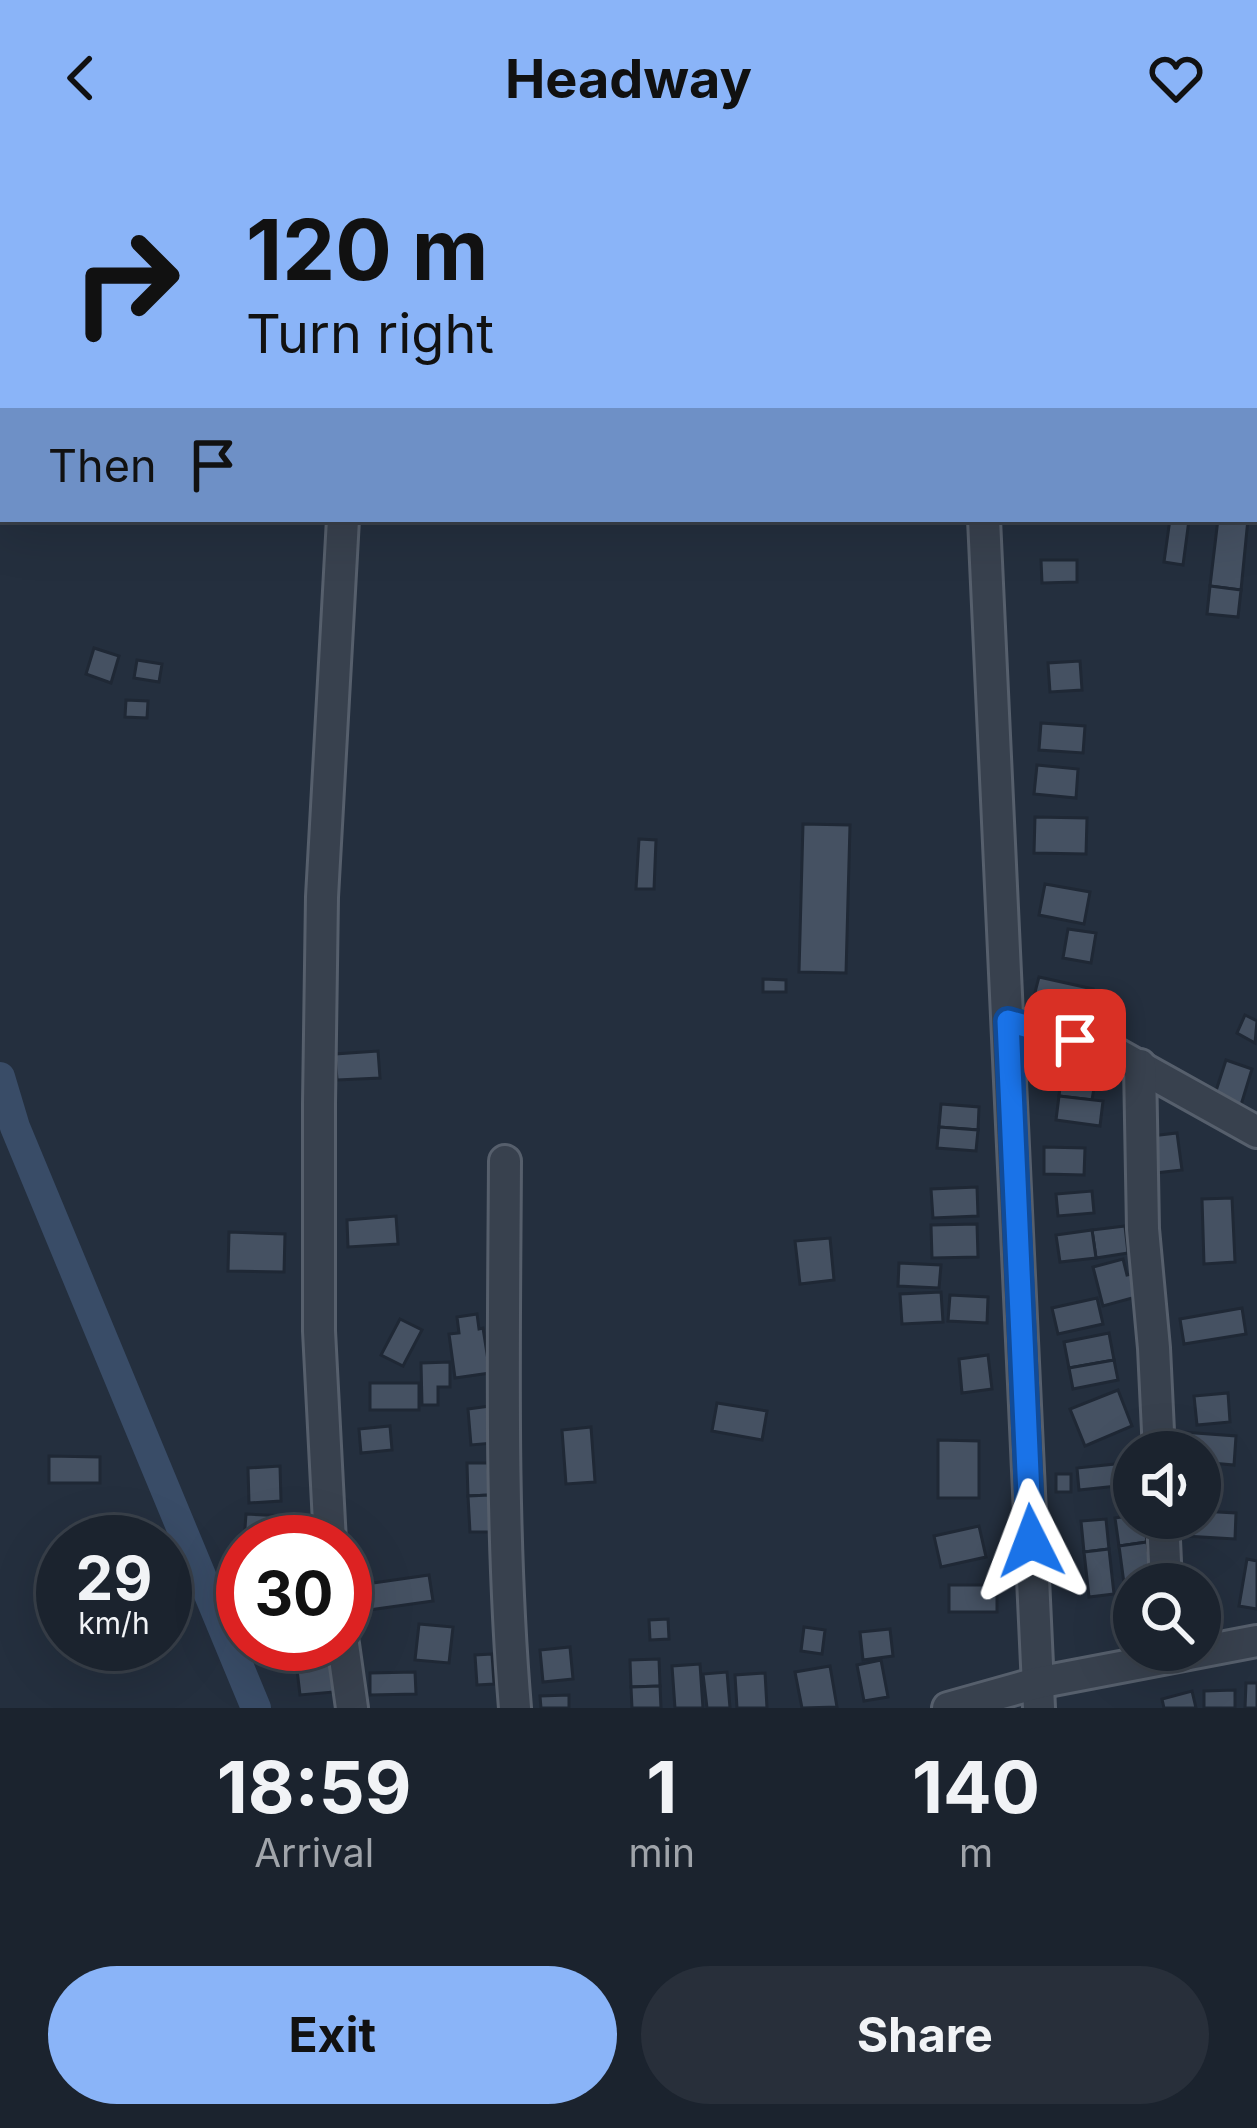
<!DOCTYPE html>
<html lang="en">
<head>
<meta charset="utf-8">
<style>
	body { margin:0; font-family:Inter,sans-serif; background:#282f3a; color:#f1f3f6; height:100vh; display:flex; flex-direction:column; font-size:45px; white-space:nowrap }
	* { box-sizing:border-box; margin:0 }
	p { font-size:39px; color:#a0a4aa }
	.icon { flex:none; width:66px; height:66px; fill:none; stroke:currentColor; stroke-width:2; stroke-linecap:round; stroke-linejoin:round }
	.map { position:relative; height:1552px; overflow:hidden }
	.drawer { display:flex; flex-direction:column; background:#1b232e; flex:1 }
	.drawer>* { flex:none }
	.guide { position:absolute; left:0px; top:0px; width:1257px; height:366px; box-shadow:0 12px 48px #0002,0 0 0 3px #39404a; background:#8ab4f8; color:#111; overflow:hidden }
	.controls { position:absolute; left:1113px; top:1275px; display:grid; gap:24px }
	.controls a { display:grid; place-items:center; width:108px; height:108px; border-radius:50%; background:#1b232e; box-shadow:0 12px 48px #0002,0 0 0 3px #39404a; font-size:60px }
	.speed { position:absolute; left:36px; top:1359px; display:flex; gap:24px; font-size:60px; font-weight:700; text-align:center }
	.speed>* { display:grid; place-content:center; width:156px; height:156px; border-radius:50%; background:#1b232e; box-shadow:0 12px 48px #0002,0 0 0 3px #39404a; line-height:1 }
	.speed small { font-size:30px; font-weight:400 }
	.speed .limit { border:18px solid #d22; background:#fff; color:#111 }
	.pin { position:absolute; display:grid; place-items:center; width:102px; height:102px; color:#fff; margin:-51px; border-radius:24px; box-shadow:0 6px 18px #0006 }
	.me { position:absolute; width:132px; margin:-66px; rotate:357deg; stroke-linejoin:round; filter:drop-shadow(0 0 9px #0008) }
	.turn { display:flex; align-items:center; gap:42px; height:252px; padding:0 48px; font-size:54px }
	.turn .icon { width:156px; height:156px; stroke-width:2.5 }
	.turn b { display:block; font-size:84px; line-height:102px }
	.then { display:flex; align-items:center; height:114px; padding:0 48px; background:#0003; gap:24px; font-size:45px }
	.eta { display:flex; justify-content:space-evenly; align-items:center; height:204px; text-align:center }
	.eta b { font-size:72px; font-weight:700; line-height:84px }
	.action { display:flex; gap:24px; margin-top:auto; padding:24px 48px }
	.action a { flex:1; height:138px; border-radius:72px; background:#8ab4f8; color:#111; font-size:48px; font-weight:700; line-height:138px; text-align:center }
	.action a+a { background:#282f3a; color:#f1f3f6 }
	header { display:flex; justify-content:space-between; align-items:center; height:156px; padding:0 48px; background:#8ab4f8; color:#111; font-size:54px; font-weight:700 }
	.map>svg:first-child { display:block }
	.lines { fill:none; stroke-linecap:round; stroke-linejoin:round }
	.canal { stroke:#394c67; stroke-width:30 }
	.building { fill:#455162; stroke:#1f2835; stroke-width:3 }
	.minor-casing { stroke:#565f6c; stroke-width:36 }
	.minor { stroke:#38414e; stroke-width:30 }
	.route-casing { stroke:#114b97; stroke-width:30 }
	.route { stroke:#1a73e8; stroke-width:21 }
</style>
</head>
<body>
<header><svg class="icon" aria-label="back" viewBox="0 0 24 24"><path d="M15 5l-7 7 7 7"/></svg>Headway<svg class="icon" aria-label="heart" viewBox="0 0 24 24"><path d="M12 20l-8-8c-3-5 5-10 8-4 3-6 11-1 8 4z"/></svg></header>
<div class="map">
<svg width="1257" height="1552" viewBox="0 0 1257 1552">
	<rect width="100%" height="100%" fill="#242f3e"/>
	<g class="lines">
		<polyline class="canal" points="0,921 15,971 256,1552"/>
	</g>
	<g class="building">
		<polygon points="1170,363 1189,364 1183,409 1164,406"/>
		<polygon points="1218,363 1248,363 1241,434 1210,430"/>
		<polygon points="1041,404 1077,404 1077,426 1042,427"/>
		<polygon points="1210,430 1241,434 1238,461 1207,458"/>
		<polygon points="94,492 119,500 111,527 86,518"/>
		<polygon points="137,504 162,508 159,526 134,522"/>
		<polygon points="1080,505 1082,534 1050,536 1048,507"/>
		<polygon points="126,544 148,545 147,562 125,561"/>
		<polygon points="1041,567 1085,570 1083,597 1039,594"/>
		<polygon points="1037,609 1078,613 1076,642 1034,638"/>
		<polygon points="1035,661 1087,662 1086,698 1034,697"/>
		<polygon points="803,668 850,669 846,817 799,816"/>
		<polygon points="639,683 656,684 654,733 636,733"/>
		<polygon points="1045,728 1090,736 1084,768 1039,759"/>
		<polygon points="1068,773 1096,777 1091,807 1063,802"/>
		<polygon points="1039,821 1093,833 1086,864 1031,852"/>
		<polygon points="763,823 786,824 786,836 763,836"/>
		<polygon points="1245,859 1257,865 1255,887 1237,877"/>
		<polygon points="378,895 380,922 337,924 335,898"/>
		<polygon points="1226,904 1252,913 1241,949 1214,941"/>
		<polygon points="1062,915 1096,920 1092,944 1059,940"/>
		<polygon points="1059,940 1103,945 1100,970 1056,964"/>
		<polygon points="941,948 979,951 978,974 939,971"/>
		<polygon points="939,971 978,974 976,995 937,992"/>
		<polygon points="1177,977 1182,1014 1155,1017 1151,980"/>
		<polygon points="1044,991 1085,992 1084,1019 1044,1018"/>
		<polygon points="977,1031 978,1060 933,1062 931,1033"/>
		<polygon points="1092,1035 1094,1057 1058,1060 1056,1038"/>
		<polygon points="1232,1042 1235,1106 1204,1108 1202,1043"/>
		<polygon points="396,1060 398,1088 348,1091 347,1064"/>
		<polygon points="977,1068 978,1101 932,1102 931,1069"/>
		<polygon points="1125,1070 1128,1097 1096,1102 1092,1074"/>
		<polygon points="1092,1074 1096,1102 1060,1106 1056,1079"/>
		<polygon points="229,1076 285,1078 284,1116 228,1115"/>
		<polygon points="830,1082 834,1124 800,1128 795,1085"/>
		<polygon points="1123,1103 1127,1119 1141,1116 1147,1138 1103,1150 1093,1111"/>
		<polygon points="899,1107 941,1109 939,1132 898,1130"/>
		<polygon points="941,1136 943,1166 902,1168 900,1138"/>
		<polygon points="950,1139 988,1141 987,1167 948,1165"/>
		<polygon points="1097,1142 1103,1168 1058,1178 1052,1152"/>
		<polygon points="1242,1152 1246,1178 1184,1188 1180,1163"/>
		<polygon points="477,1158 479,1173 483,1172 490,1217 455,1222 449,1178 459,1177 457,1161"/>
		<polygon points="400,1163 422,1174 403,1210 381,1199"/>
		<polygon points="1109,1177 1114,1204 1069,1212 1064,1186"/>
		<polygon points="988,1199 992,1233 962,1237 959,1203"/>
		<polygon points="1114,1204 1118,1224 1073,1233 1069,1212"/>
		<polygon points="450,1206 450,1231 438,1231 438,1249 422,1249 421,1207"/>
		<rect x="370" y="1227" width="49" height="27"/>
		<polygon points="1118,1234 1132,1270 1085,1290 1070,1253"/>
		<polygon points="1228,1237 1230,1266 1197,1269 1194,1240"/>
		<polygon points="717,1247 767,1255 762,1284 712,1275"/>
		<polygon points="490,1250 494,1287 471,1289 468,1253"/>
		<polygon points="390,1270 392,1294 361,1297 359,1273"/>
		<polygon points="591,1271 595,1326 566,1328 562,1274"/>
		<polygon points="1182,1276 1236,1280 1234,1309 1200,1306 1200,1296 1180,1296"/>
		<polygon points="938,1284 979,1285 979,1342 938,1342"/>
		<polygon points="49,1300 100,1301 100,1327 49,1327"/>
		<polygon points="467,1307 488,1307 490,1339 468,1340"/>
		<polygon points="1125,1307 1127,1329 1079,1334 1077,1312"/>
		<polygon points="280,1310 281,1345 249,1347 248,1312"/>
		<rect x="1056" y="1318" width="15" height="18"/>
		<polygon points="490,1339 491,1376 470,1376 468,1340"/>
		<polygon points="1200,1355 1236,1357 1235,1383 1185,1380 1186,1362 1200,1362"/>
		<polygon points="246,1358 284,1360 283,1380 316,1381 315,1386 244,1386"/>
		<polygon points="1134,1359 1134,1362 1144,1362 1147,1386 1119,1390 1115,1362"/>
		<polygon points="1106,1363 1109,1393 1084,1396 1081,1365"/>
		<polygon points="979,1370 986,1401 941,1411 934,1380"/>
		<polygon points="1147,1386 1153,1428 1134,1428 1134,1433 1125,1435 1119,1390"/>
		<polygon points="1109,1393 1114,1438 1089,1441 1084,1396"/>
		<polygon points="1247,1403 1257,1405 1257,1453 1239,1450"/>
		<polygon points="429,1419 433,1445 369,1454 366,1428"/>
		<rect x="949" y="1429" width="48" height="27"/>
		<polygon points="668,1463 669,1483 650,1484 649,1464"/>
		<polygon points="419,1468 453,1471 449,1507 415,1504"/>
		<polygon points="804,1471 825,1474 822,1498 801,1495"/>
		<polygon points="890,1473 893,1500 863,1504 860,1476"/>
		<polygon points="294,1488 330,1488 334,1536 300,1539"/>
		<polygon points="570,1491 573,1523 543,1526 540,1494"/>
		<polygon points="492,1498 494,1528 477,1529 475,1499"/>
		<polygon points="659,1503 660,1530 631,1531 630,1504"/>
		<polygon points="881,1504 888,1541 864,1545 857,1509"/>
		<polygon points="700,1508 703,1552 675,1552 672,1510"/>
		<polygon points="830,1510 837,1551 802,1552 795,1516"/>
		<polygon points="415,1516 416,1538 370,1539 370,1517"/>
		<polygon points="727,1516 730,1552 707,1552 703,1518"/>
		<polygon points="765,1517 767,1552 737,1552 735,1519"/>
		<polygon points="1246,1527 1257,1527 1257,1552 1245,1552"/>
		<polygon points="660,1530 661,1552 632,1552 631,1531"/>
		<polygon points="1235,1534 1235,1552 1204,1552 1204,1535"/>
		<polygon points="1192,1535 1196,1552 1164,1552 1162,1543"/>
		<polygon points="569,1539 569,1552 541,1552 540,1540"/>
	</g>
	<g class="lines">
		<defs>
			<g id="minor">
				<polyline points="645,0 650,3"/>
				<polyline points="1215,3 1217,0"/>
				<polyline points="0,110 3,111"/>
				<polyline points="1254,315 1257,316"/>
				<polyline points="984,363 1039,1552"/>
				<polyline points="1008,865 1108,893 1257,976"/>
				<polyline points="1140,909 1143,1073 1154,1192 1159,1296"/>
				<path d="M505,1005c-1,182 -5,365 10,547"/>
				<polyline points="1163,1362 1166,1428"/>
				<polyline points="330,1386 319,1175 319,947 322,741 343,363"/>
				<polyline points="343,1488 352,1552"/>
				<polyline points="948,1552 1037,1527 1257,1485"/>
			</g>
		</defs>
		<use href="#minor" class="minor-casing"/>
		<use href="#minor" class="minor"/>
	</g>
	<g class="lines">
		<defs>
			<polyline id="route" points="1031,1385 1008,865 1075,884"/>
		</defs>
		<use href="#route" class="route-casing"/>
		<use href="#route" class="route"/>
	</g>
</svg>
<div class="controls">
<a><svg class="icon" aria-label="sound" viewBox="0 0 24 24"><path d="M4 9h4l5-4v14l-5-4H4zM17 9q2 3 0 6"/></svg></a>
<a><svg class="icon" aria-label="search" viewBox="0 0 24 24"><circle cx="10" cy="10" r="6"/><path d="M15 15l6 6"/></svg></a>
</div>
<div class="speed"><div>29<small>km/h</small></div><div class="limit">30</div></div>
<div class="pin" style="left:1075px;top:884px;background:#d93025"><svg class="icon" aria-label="arrive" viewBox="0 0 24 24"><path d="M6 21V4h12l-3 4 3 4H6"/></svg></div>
<svg class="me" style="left:1031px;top:1385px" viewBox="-20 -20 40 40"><path d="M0-17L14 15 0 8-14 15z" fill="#1a73e8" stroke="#fff" stroke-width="4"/></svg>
<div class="guide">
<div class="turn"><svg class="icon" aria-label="right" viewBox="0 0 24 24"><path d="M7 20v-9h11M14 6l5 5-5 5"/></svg><div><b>120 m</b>Turn right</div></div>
<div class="then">Then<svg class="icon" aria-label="arrive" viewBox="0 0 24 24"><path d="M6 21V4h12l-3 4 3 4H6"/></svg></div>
</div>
</div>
<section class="drawer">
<div class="eta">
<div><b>18:59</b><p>Arrival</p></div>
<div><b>1</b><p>min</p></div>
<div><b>140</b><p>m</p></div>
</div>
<div class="action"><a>Exit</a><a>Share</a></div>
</section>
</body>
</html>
